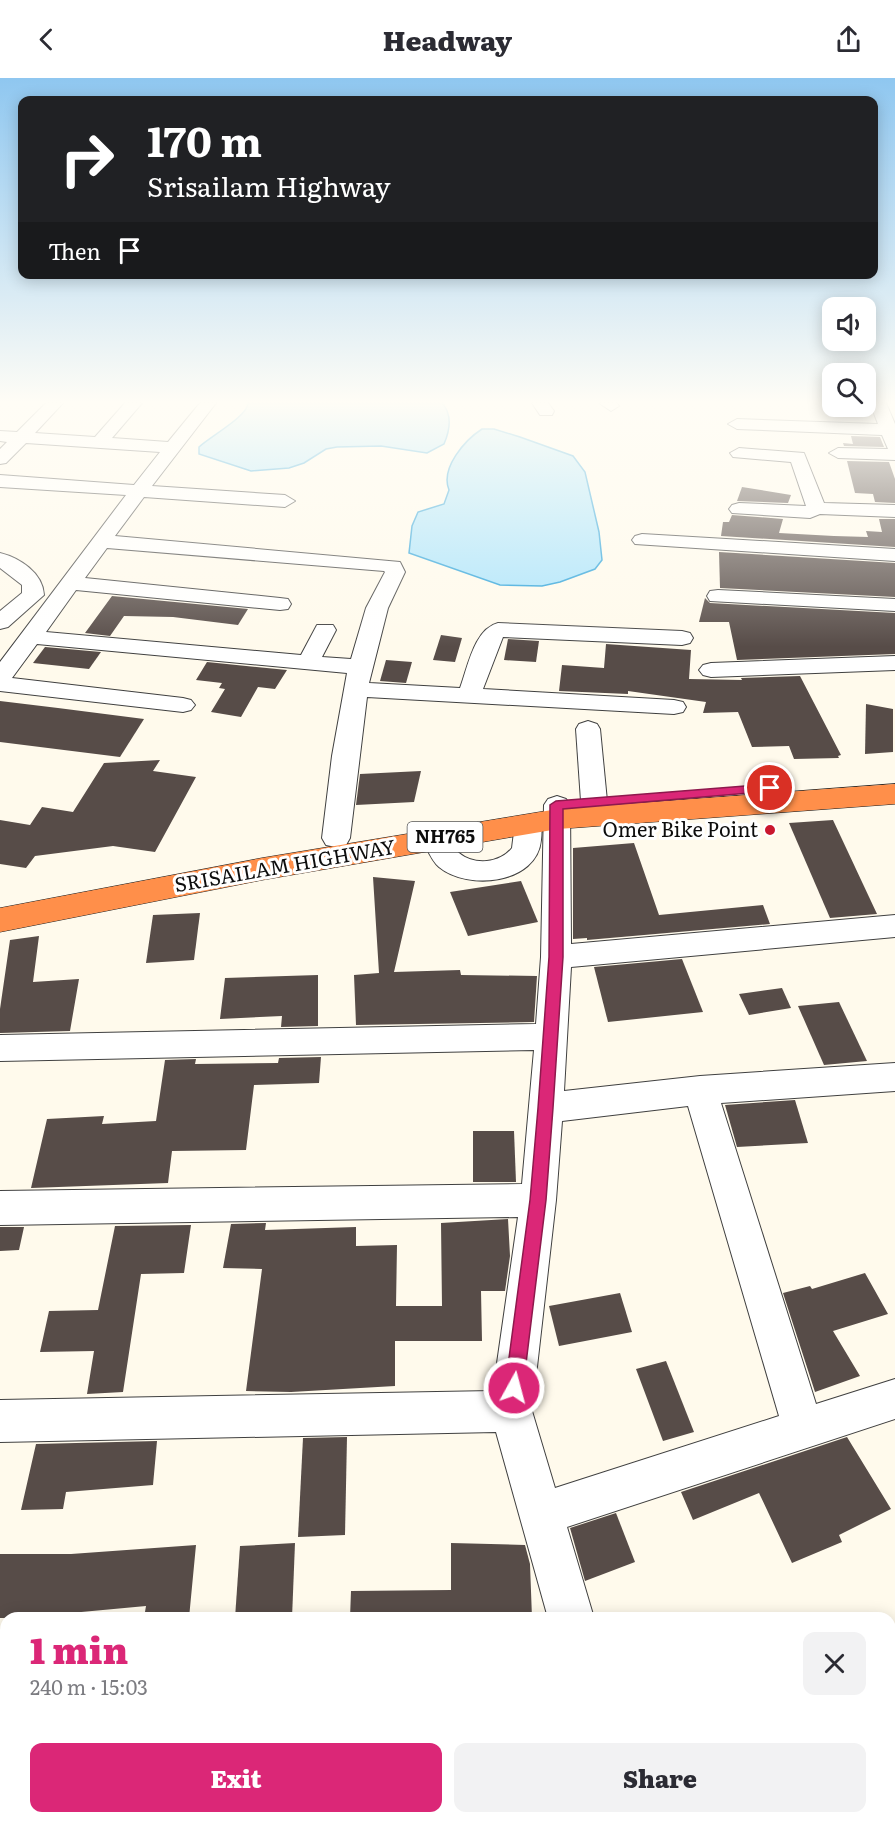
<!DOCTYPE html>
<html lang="en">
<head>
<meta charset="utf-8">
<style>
	body { margin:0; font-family:Literata,serif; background:#f2f2f3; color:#2b2b33; height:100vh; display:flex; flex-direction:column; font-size:22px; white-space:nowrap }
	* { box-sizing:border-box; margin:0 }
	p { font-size:20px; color:#7c7c81 }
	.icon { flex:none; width:33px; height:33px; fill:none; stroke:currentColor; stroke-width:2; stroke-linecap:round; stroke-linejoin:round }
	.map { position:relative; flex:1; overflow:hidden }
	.drawer { position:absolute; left:0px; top:1534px; width:896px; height:212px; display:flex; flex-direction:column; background:#fff; border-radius:18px 18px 0 0; box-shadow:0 3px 15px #0003 }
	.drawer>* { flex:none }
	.hud { position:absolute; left:18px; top:18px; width:860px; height:183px; border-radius:12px; box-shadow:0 3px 15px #0003; background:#202124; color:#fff; overflow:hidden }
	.fabs { position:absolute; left:822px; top:219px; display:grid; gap:12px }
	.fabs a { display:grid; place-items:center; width:54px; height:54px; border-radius:12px; background:#fff; box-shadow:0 3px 15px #0003; font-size:30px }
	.pin { position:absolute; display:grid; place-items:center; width:51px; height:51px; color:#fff; margin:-26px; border:3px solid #fff; border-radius:50%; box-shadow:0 2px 6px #0007 }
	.me { position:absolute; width:66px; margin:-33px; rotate:7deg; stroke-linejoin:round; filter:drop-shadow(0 0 4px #0008) }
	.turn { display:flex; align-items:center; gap:21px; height:126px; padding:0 30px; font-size:27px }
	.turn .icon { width:78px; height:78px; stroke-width:2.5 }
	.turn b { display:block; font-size:42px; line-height:51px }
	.then { display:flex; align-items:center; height:57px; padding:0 30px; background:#0003; gap:12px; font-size:22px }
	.round { display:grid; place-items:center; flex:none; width:63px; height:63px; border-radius:12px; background:#f2f2f3 }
	.overview { display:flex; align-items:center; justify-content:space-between; height:102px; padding:0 30px }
	h1 { font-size:36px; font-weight:800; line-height:45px; color:#db2777 }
	.action { display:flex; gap:12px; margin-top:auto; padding:12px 30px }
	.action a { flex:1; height:69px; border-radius:12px; background:#db2777; color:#fff; font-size:24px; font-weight:800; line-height:69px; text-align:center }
	.action a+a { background:#f2f2f3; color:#2b2b33 }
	header { display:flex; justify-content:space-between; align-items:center; height:78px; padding:0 30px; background:#fff; font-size:27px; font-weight:800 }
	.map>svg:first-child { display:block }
	.water { fill:#abe4fc; stroke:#2ba2db; stroke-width:1.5 }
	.building { fill:#574c48 }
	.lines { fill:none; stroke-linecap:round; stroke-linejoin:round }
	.minor-casing { stroke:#404040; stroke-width:2 }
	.highway-casing { stroke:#1e1e1e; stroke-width:1 }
	.minor { fill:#fff; fill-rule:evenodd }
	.highway { fill:#ff8f4a; fill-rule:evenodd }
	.route { fill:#db2777; stroke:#8e194d; stroke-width:1.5 }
	.poi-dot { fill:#ca172e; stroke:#fff; stroke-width:2 }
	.labels { text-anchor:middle; stroke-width:6; stroke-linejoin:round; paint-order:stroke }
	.shield { fill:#fff; stroke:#565656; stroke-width:1.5 }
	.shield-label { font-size:18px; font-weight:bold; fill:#0d0d0d }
	.poi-label { font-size:20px; fill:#0d0d0d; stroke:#fff; text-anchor:end }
	.street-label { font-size:20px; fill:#0d0d0d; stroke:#fff }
</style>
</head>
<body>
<header><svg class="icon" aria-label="back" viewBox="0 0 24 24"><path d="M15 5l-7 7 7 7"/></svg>Headway<svg class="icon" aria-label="share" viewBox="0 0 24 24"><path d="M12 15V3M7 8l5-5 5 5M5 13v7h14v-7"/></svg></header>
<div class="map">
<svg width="895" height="1745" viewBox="0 0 895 1745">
	<rect width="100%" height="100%" fill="#fffaec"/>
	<g class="water">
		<path d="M248,325h194c11,12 8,27 2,41l-17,9 -46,-7 -44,1 -11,2 -22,14 -15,5 -38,3 -52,-17v-7c12,-11 49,-31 49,-44z"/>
		<path d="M482,351h12l26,8 53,19 12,16 14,60 3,28 -7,9 -35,13 -18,4 -42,-1 -91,-32 3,-27 6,-14 26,-8 5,-14c-9,-22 16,-50 33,-61z"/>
	</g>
	<g class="building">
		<polygon points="851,358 880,359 884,369 844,368 843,365 853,366"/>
		<polygon points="847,383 889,384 895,401 895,425 875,424 873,416 855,415"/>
		<polygon points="742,409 791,417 788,425 737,423"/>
		<polygon points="732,437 783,441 779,455 834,458 868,459 866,453 882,454 879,441 895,441 895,469 721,458 723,444 729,444"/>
		<polygon points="719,474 895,485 895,519 720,510"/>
		<polygon points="112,518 248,531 238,547 173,539 124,538 110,558 85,555"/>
		<polygon points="705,520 710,525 895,535 895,576 737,582 729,544 699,544"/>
		<polygon points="441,557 462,560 455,584 433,582"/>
		<polygon points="508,561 539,563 536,584 504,582"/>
		<polygon points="606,566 691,572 689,601 742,602 741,600 800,598 841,677 838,678 839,680 794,681 789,668 752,669 738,634 703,635 706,624 628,613 628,616 559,613 562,587 604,590"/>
		<polygon points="45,569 101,574 89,591 33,585"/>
		<polygon points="386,582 412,584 406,605 380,603"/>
		<polygon points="207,584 287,592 275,611 258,609 241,639 211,634 225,611 219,610 222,605 196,602"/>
		<polygon points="0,623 58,630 144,641 120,679 0,664"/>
		<polygon points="866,626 893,631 893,674 865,676"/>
		<polygon points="160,682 153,693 196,699 155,774 113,768 35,778 26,790 0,786 0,742 30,747 42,729 73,734 104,685"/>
		<polygon points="421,693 414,724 356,727 360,696"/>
		<polygon points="833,742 877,836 830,840 789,745"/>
		<polygon points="634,765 659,837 763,827 770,846 587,862 587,860 573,861 573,770"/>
		<polygon points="373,799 415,803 394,894 460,892 461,897 537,898 534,944 356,947 354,897 379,895"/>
		<polygon points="521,803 538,844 468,858 450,814"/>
		<polygon points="200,835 194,882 146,885 153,837"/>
		<polygon points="39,858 33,904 79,901 70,953 0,955 0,931 10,862"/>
		<polygon points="682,881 703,934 608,944 594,889"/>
		<polygon points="318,897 318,948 281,949 282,938 220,941 225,900"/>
		<polygon points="782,910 791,930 749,937 739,916"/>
		<polygon points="839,924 867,983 824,987 798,928"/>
		<polygon points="321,979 319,1005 254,1007 246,1072 172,1073 168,1105 31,1110 47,1041 104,1038 102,1046 156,1043 165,982 196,981 195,986 278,985 279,980"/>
		<polygon points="795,1022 808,1065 737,1069 725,1027"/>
		<polygon points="473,1053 514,1053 516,1104 473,1104"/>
		<polygon points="508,1141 510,1178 505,1213 481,1213 482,1263 395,1263 395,1308 291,1314 246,1313 262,1191 223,1190 231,1146 266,1145 265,1152 356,1149 356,1168 397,1167 396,1228 442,1228 441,1145"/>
		<polygon points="191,1147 184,1195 141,1196 123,1314 87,1316 94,1273 40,1274 49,1233 98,1232 115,1148"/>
		<polygon points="0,1149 24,1149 19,1172 0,1173"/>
		<polygon points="865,1195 888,1236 833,1253 860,1298 815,1314 783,1215 810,1208 812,1211"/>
		<polygon points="620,1215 632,1254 559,1268 549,1228"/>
		<polygon points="666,1283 694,1354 663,1363 636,1291"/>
		<polygon points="347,1359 345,1457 298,1459 303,1360"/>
		<polygon points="847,1359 891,1431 839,1457 842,1464 792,1485 759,1415 693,1442 681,1414"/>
		<polygon points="157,1363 153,1407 66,1414 63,1431 21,1432 36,1366"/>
		<polygon points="616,1435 635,1484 585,1503 570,1450"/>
		<polygon points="295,1465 292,1540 235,1540 240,1468"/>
		<polygon points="451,1465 525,1467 530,1486 532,1540 350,1540 351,1513 451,1512"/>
		<polygon points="196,1467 189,1540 144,1540 146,1528 49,1537 48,1540 0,1540 0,1476 71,1476"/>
	</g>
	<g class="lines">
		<defs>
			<g id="minor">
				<path d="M46,325h17l-28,30 60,4 30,-34h17l-30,35 56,4 32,-39h16l-64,83 133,9 10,6 -10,6 -141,-10 -29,39 285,26 5,10 -17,36 -19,75 91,5c8,-21 14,-59 38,-65l184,8 8,2 3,5 -3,5 -8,2 -179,-8 -20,52 191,11 9,2 3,5 -3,5 -9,2 -307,-17 -17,141 -4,7 -10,2 -10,-2 -4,-7 10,-82 15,-83 -310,-29 -25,34 171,20 8,2 4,5 -4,5 -8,2 -183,-21v-29l126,-167 -126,-8v-12l134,10 26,-33 -134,-9 -20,20 -6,1v-15l7,-7 -7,-1v-10l17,1zM107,470l277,23 1,1 -19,36 -15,51 -29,-2 14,-27 -3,-5h-16l-16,30 -255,-23 30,-42 204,20 8,-1 3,-5 -3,-5 -8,-1 -195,-20z"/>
				<polygon points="532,325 548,325 554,333 552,337 540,337"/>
				<polygon points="599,325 617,325 619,328 611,333"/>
				<polygon points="870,325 886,325 895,346 895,382 838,380 829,375 838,370 888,371 882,357 737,351 728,346 737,341 878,346"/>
				<polygon points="739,370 804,375 824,425 895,427 895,439 820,436 810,440 732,435 729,431 732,427 739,425 806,428 791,384 733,379 730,375"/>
				<polygon points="642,456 895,471 895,483 635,466 632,462 635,458"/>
				<path d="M0,475c20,5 43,20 44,42l-36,32 -8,2v-18l22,-18v-8l-22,-17z"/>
				<polygon points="718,512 895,521 895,533 710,523 707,518 710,513"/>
				<polygon points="895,578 895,592 711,599 703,597 699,592 703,587 711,585"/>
				<polygon points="588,643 597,646 600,651 607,723 603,729 594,732 585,729 581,723 576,651 579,646"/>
				<path d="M557,718l9,3 4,6 1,139 324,-29v22l-324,30 -7,124 136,-15 195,-13v28l-174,12 95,301 79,-25v40l-328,108 27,91h-46l-52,-186 -496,10v-42l493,-9 25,-174 -518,8v-34l522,-7 12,-134 -534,11v-26l536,-11 5,-67 3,-152 4,-6zM688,1028l91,310 -224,72 -23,-77 24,-211 6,-79z"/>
				<path d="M528,737l10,2c4,8 4,14 3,23 -4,44 -73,51 -102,27 -8,-7 -12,-19 -17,-28l4,-7 10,-3 10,3c4,7 7,16 13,21 16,13 41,10 53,-5l3,-24 3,-7z"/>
				<polygon points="6,1594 6,1642 0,1643 0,1595"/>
				<polygon points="895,1616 895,1664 890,1666 890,1618"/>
				<polygon points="623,1740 685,1740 682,1745 621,1745"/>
			</g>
			<polygon id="highway" points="895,706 895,726 558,751 262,802 0,854 0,830 262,780 558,731"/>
		</defs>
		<use href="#minor" class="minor-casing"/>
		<use href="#highway" class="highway-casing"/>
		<use href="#minor" class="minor"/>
		<use href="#highway" class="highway"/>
	</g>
	<linearGradient id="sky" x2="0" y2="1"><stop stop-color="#8fc7f0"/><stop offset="0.57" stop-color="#fffdf6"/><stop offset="1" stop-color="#fffdf6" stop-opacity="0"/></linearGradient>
	<rect width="895" height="569" fill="url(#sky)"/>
	<polygon class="route" points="770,706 776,710 774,713 563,731 563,879 553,1030 546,1122 523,1310 521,1316 514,1319 508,1316 505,1310 530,1122 538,1030 549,879 550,727 556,723"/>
	<circle class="poi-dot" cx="770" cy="752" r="6"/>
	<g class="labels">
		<rect class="shield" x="407.5" y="744" width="75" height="30" rx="4.5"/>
		<g class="shield-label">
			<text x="445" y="765">NH765</text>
		</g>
		<g class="poi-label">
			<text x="758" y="759">Omer Bike Point</text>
		</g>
		<g class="street-label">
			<text transform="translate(285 788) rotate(-10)" y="7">SRISAILAM HIGHWAY</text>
		</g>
	</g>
</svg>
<div class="fabs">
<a><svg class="icon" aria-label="sound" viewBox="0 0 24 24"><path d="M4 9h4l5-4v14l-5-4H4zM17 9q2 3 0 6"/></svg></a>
<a><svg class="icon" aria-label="search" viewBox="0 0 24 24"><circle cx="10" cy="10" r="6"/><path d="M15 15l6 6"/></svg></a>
</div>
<div class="pin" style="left:770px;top:710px;background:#d93025"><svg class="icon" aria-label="arrive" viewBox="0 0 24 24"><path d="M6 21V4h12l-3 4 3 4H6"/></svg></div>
<svg class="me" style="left:514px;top:1310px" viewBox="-20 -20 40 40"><circle r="17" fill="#db2777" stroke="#fff" stroke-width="3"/><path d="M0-11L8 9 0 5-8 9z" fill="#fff"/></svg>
<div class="hud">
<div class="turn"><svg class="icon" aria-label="right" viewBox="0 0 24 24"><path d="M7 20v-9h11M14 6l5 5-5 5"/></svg><div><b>170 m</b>Srisailam Highway</div></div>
<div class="then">Then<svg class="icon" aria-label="arrive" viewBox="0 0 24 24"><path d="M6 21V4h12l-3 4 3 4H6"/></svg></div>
</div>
<section class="drawer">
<div class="overview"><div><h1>1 min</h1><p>240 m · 15:03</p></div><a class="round"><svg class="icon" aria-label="close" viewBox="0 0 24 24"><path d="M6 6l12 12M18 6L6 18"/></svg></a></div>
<div class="action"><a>Exit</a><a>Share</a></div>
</section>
</div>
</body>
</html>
